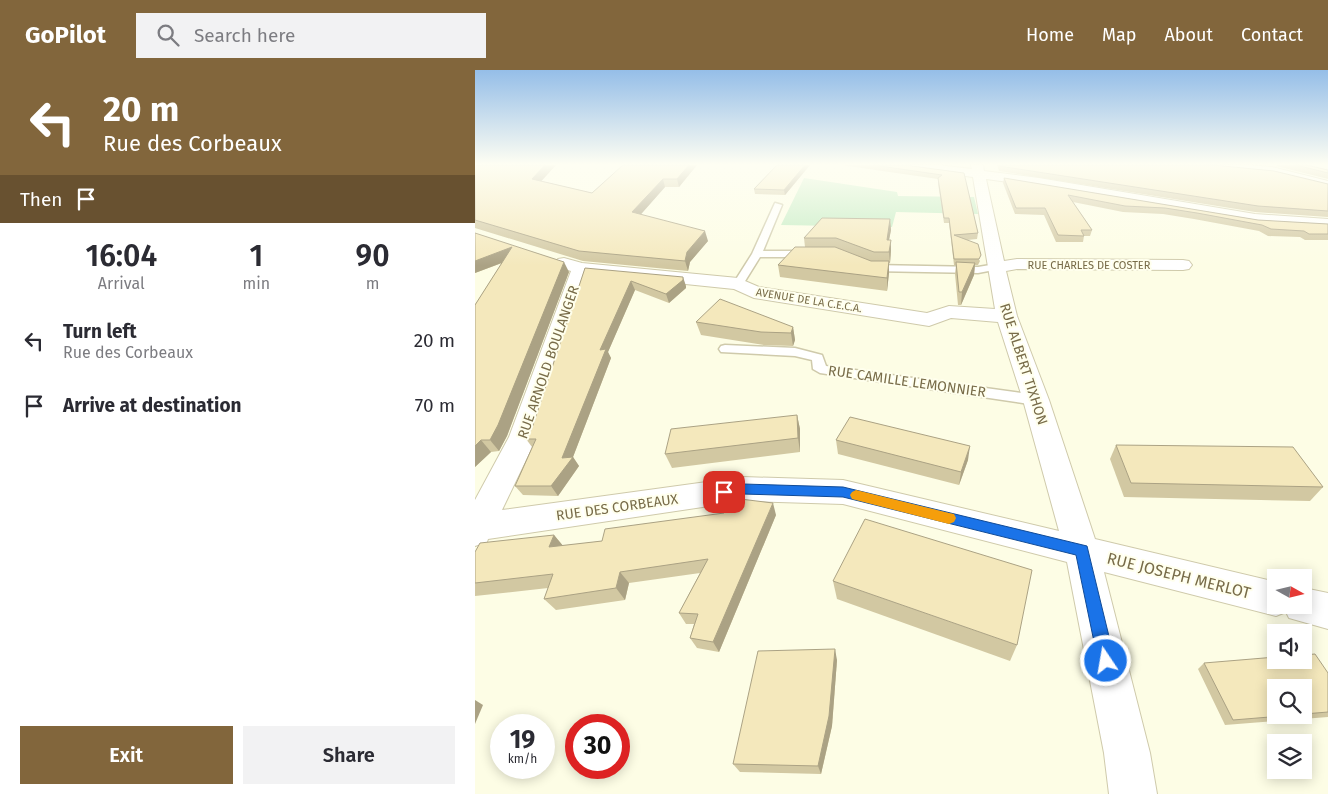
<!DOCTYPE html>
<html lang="en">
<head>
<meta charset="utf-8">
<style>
	body { margin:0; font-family:"Fira Sans",sans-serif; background:#f2f2f3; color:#2b2b33; height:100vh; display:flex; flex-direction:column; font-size:19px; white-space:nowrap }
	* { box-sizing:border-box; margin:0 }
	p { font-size:16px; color:#7c7c81 }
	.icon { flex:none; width:28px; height:28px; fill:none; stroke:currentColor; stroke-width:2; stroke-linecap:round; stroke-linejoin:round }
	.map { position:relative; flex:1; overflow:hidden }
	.drawer { display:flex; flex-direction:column; background:#fff; width:475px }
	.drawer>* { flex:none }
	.top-card { background:#82663c; color:#fff; overflow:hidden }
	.needle { width:32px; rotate:98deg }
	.controls { position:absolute; left:792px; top:499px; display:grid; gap:10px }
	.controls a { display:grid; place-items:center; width:45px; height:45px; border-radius:0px; background:#fff; box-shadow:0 2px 12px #0003; font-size:25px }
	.speed { position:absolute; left:15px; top:644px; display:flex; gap:10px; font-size:25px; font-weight:700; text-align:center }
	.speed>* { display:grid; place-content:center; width:65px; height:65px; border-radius:50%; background:#fff; box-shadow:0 2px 12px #0003; line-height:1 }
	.speed small { font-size:12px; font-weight:400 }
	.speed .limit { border:8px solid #d22; background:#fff; color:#111 }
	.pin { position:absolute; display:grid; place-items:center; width:42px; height:42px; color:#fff; margin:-21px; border-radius:10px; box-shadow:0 2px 8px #0006 }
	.me { position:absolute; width:55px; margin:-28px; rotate:348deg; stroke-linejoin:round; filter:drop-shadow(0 0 4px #0008) }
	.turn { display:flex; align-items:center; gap:18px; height:105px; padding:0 20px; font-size:22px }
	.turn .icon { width:65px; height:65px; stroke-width:2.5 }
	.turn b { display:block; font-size:35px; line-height:42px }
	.then { display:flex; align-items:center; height:48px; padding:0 20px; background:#0003; gap:10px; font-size:19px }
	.eta { display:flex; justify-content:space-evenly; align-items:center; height:85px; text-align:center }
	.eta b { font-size:30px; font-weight:600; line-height:35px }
	.primary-button { display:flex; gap:10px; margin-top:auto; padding:10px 20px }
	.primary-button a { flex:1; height:58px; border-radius:0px; background:#82663c; color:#fff; font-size:20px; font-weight:600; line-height:58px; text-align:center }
	.primary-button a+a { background:#f2f2f3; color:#2b2b33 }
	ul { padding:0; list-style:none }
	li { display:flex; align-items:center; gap:15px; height:65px; padding:0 20px }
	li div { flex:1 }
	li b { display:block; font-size:19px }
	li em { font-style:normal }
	header { display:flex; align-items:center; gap:30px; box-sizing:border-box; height:70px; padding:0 25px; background:#82663c; color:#fff }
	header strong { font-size:24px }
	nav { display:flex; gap:28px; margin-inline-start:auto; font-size:18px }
	.search { width:350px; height:45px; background:#f2f2f3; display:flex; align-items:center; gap:12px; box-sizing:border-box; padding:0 18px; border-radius:0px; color:#7c7c81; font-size:19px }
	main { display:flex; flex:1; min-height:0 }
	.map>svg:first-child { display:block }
	.green { fill:#c3ecc3 }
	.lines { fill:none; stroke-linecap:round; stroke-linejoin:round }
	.service-casing { stroke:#cfcaab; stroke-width:3 }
	.minor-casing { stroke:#cfcaab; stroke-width:2 }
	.service { fill:#fff; fill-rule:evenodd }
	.minor { fill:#fff; fill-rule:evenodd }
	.wall { fill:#d2c8a2; fill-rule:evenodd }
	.shaded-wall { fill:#aba284 }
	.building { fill:#f4e8bc; stroke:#aba284 }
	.route { fill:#1a73e8; stroke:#114b97 }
	.slow { fill:#f59e0b }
	.labels { text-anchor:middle; stroke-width:4; stroke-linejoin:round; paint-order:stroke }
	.far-street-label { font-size:11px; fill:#786c49; stroke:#ffffed }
	.street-label { font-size:14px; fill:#786c49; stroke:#ffffed }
	.near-street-label { font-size:16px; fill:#786c49; stroke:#ffffed }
</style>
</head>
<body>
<header>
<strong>GoPilot</strong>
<div class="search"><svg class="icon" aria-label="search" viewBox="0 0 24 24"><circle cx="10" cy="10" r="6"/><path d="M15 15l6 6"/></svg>Search here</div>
<nav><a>Home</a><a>Map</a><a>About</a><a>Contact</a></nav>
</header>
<main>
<section class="drawer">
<div class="top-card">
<div class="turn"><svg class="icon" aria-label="left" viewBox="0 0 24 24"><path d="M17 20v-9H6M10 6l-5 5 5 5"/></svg><div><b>20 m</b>Rue des Corbeaux</div></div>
<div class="then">Then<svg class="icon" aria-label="arrive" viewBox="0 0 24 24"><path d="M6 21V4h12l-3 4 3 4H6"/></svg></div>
</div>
<div class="eta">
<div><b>16:04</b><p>Arrival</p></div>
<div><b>1</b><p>min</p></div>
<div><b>90</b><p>m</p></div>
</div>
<ul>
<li><svg class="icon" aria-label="left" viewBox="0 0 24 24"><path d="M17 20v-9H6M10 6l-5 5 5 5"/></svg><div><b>Turn left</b><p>Rue des Corbeaux</p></div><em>20 m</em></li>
<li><svg class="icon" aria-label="arrive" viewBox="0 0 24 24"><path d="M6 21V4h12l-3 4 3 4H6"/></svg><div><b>Arrive at destination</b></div><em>70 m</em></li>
</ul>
<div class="primary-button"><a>Exit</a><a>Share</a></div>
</section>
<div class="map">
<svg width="853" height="724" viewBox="0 0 853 724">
	<rect width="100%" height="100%" fill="#fdfde5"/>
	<polygon class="green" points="329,108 422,122 423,126 499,127 503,144 421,142 417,157 306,155"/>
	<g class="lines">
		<defs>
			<g id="service">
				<polygon points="300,133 307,135 288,181 333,181 338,184 333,187 285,187 267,216 259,216 258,214 277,184"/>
				<polygon points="393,193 399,195 503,197 521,194 526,197 524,199 503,203 397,201 388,196"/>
				<polygon points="250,275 320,278 347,285 351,296 561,325 566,327 568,330 566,333 561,335 345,303 338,299 337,290 320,286 246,282 244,279 246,276"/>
			</g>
			<g id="minor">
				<path d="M431,95h32l34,4 -1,-4h12l1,6 55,7 216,36 73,5v10l-73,-5 -216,-38 -53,-7 18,82 13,-2 166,1 6,1 3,4 -3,4 -6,1 -166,-1 -11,2 11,45 32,84 46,139 181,43v23h28v-17l24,5v36l-39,-11 -3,-6 -10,4 -172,-44 46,181 7,41h-48l-5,-41 -37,-191 -224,-58 -100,-3 -255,38 -1,3 -12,4v-46l34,-63 62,-166 -13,-4 -3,-4 3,-4 6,-1 18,5 156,15 21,9 168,26 22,-7 46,3 -22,-132 -61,-8zM113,204l146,15 20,9 175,28 22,-8 47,4 25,78 36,131 -216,-51 -100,-3 -241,33 35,-73z"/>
				<polygon points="731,95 772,95 797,97 853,111 853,119 797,105 737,99"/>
			</g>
		</defs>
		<use href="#service" class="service-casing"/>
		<use href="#minor" class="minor-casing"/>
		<use href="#service" class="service"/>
		<use href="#minor" class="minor"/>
	</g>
	<g class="wall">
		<polygon points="8,95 81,95 66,111 117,123 148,95 222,95 204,117 190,117 166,144 233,171 215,192 213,201 108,191 0,158 0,96"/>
		<polygon points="302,95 335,95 310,125 280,124 279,119"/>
		<polygon points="366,95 435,95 437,96 489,103 503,163 502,169 492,170 505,191 503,195 500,195 499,205 486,235 483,235 480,204 481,195 479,195 474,153 469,153 463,113 463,109"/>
		<polygon points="522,95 738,95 853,114 853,147 780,142 524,101"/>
		<polygon points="802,95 831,95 853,100 853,109 801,96"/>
		<polygon points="529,108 783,150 853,154 853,170 830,170 825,167 793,166 784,161 719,149 688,144 648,142 598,132 617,160 615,166 609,166 608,172 581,172 569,145 540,144 528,113"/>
		<polygon points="415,149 416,160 414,170 416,180 415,193 414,193 414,203 412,221 305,207 303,195 330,177 329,168"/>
		<polygon points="0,163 94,202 32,366 24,381 16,382 0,397 0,235 27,193 0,203"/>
		<polygon points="110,198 211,216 211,218 194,233 160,220 133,282 136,288 98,387 104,396 83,426 48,425 40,416 57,377 51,369 57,358"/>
		<polygon points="221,252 318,257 320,270 318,276 289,275 226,265"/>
		<polygon points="322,345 325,359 325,382 197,398 190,384"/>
		<polygon points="361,370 493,390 484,415 363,384"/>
		<polygon points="641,375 848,417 835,431 649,427 635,389"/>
		<polygon points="301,445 244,582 222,578 215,568 219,554 211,554 204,543 225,503 154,513 150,530 81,540 69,529 73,518 0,526 0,482 79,465 88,476 127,471"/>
		<polygon points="358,511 542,575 535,591 362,529"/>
		<polygon points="362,590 357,656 346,704 265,702 258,694"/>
		<path d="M729,593l124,10v44l-103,8 -27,-56zM829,618v27h-28z"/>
	</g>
	<g class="shaded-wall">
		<polygon points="70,95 81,95 61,117 57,109"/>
		<polygon points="214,95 222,95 204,117 202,109"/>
		<polygon points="330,95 335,95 310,125 309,120"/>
		<polygon points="188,109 190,117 160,151 157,142"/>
		<polygon points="415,149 416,160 412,180 412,170"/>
		<polygon points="230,161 233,171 215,192 213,201 210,191 212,182"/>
		<polygon points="416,170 416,180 415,193 414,182"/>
		<polygon points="37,177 42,187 0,203 0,191"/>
		<polygon points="414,191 414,203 412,221 412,208"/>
		<polygon points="89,192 94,202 32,366 24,381 15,370"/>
		<polygon points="500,193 499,205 486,235 487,222"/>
		<polygon points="208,207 211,216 211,218 194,233 191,224"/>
		<polygon points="156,211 160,220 133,282 136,288 98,387 104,396 83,426 76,416 87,388 125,280"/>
		<polygon points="318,257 320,270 318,276 316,263"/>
		<polygon points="322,345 325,359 325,382 323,368"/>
		<polygon points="6,370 16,382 0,397 0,376"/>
		<polygon points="495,376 493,390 484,415 486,402"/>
		<polygon points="298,433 301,445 244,582 238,572"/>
		<polygon points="79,465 89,477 74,477"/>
		<polygon points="145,502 154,513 150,530 141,518"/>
		<polygon points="360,579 362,590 357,656 346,704 343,696"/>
		<polygon points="0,630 8,635 0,654"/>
	</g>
	<g class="building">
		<polygon points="8,95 70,95 57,109 117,123 148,95 214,95 202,109 188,109 157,142 230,161 212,182 210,191 104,181 0,150 0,96"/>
		<polygon points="302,95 330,95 309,120 279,119"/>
		<polygon points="398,95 435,95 437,96 489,103 503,163 479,165 503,174 506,185 504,189 479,189 474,148 469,148 463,108 467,105"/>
		<polygon points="524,95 738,95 799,101 853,114 853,141 783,136 524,96"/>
		<polygon points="821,95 831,95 853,100 853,103"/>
		<polygon points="529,108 783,150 853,154 853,164 834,164 829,161 796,159 787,155 722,143 690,138 650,136 593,125 617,160 606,160 609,166 583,165 570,138 541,138"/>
		<polygon points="347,148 415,149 412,170 416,170 414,182 399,182 361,168 329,168"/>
		<polygon points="0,163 89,192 23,355 15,370 6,370 0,376 0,235 37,177 0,191"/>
		<polygon points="320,177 360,177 396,191 414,191 412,208 303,195"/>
		<polygon points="481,192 500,193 487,222 484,222"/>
		<polygon points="110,198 208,207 208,210 191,224 156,211 125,280 131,279 87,388 98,387 76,416 40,416 61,369 51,369 57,358"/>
		<polygon points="245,229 318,257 316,263 286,262 221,252"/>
		<polygon points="322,345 323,368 190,384 196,359"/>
		<polygon points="375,347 495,376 486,402 361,370"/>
		<polygon points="641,375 818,377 848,417 656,413"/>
		<polygon points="257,428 298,433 238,572 215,568 223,544 204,543 233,489 145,502 141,518 69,529 78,504 0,513 0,482 5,473 79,465 74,477 127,471 130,459 249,443"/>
		<polygon points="390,449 557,500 542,575 358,511"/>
		<polygon points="360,579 354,646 343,696 258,694 283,581"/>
		<polygon points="840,584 853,603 853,642 829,644 829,618 801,618 801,645 819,645 758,650 729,593 801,587 801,590 829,590 829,585"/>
	</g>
	<linearGradient id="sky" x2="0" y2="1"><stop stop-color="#95bee8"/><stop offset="0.48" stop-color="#fefef3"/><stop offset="1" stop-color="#fefef3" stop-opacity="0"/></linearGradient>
	<rect width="853" height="196" fill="url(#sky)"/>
	<polygon class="route" points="268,414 368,417 612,476 640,591 637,597 631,600 625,597 623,591 601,485 368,427 268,424 249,427 244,425 242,422 244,418"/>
	<polygon class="slow" points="381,420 474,443 479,444 481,448 479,452 474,454 377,429 375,425 377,422"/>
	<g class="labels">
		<g class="far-street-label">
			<text x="614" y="199">RUE CHARLES DE COSTER</text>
			<text transform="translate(334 230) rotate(9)" y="4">AVENUE DE LA C.E.C.A.</text>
		</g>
		<g class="street-label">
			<text transform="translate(73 292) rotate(-71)" y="5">RUE ARNOLD BOULANGER</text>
			<text transform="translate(549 294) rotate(72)" y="5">RUE ALBERT TIXHON</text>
			<text transform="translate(432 311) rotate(8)" y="5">RUE CAMILLE LEMONNIER</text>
			<text transform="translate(142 437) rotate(-8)" y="5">RUE DES CORBEAUX</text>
		</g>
		<g class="near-street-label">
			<text transform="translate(704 505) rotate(14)" y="6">RUE JOSEPH MERLOT</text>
		</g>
	</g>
</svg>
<div class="controls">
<a><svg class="needle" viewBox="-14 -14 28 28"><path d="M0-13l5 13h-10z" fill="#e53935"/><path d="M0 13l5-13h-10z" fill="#7c7c81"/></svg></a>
<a><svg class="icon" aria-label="sound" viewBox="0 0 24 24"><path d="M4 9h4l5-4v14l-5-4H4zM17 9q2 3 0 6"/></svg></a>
<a><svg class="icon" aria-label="search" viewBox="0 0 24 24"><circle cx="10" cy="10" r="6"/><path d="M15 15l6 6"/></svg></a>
<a><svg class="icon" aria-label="layers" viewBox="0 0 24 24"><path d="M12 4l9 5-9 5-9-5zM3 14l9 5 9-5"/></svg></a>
</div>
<div class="speed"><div>19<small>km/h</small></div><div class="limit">30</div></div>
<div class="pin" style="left:249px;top:422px;background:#d93025"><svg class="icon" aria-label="arrive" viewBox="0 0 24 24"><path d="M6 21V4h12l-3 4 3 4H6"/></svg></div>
<svg class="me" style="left:631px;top:591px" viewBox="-20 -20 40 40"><circle r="17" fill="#1a73e8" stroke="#fff" stroke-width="3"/><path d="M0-11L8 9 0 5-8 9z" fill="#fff"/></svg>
</div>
</main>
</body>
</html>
